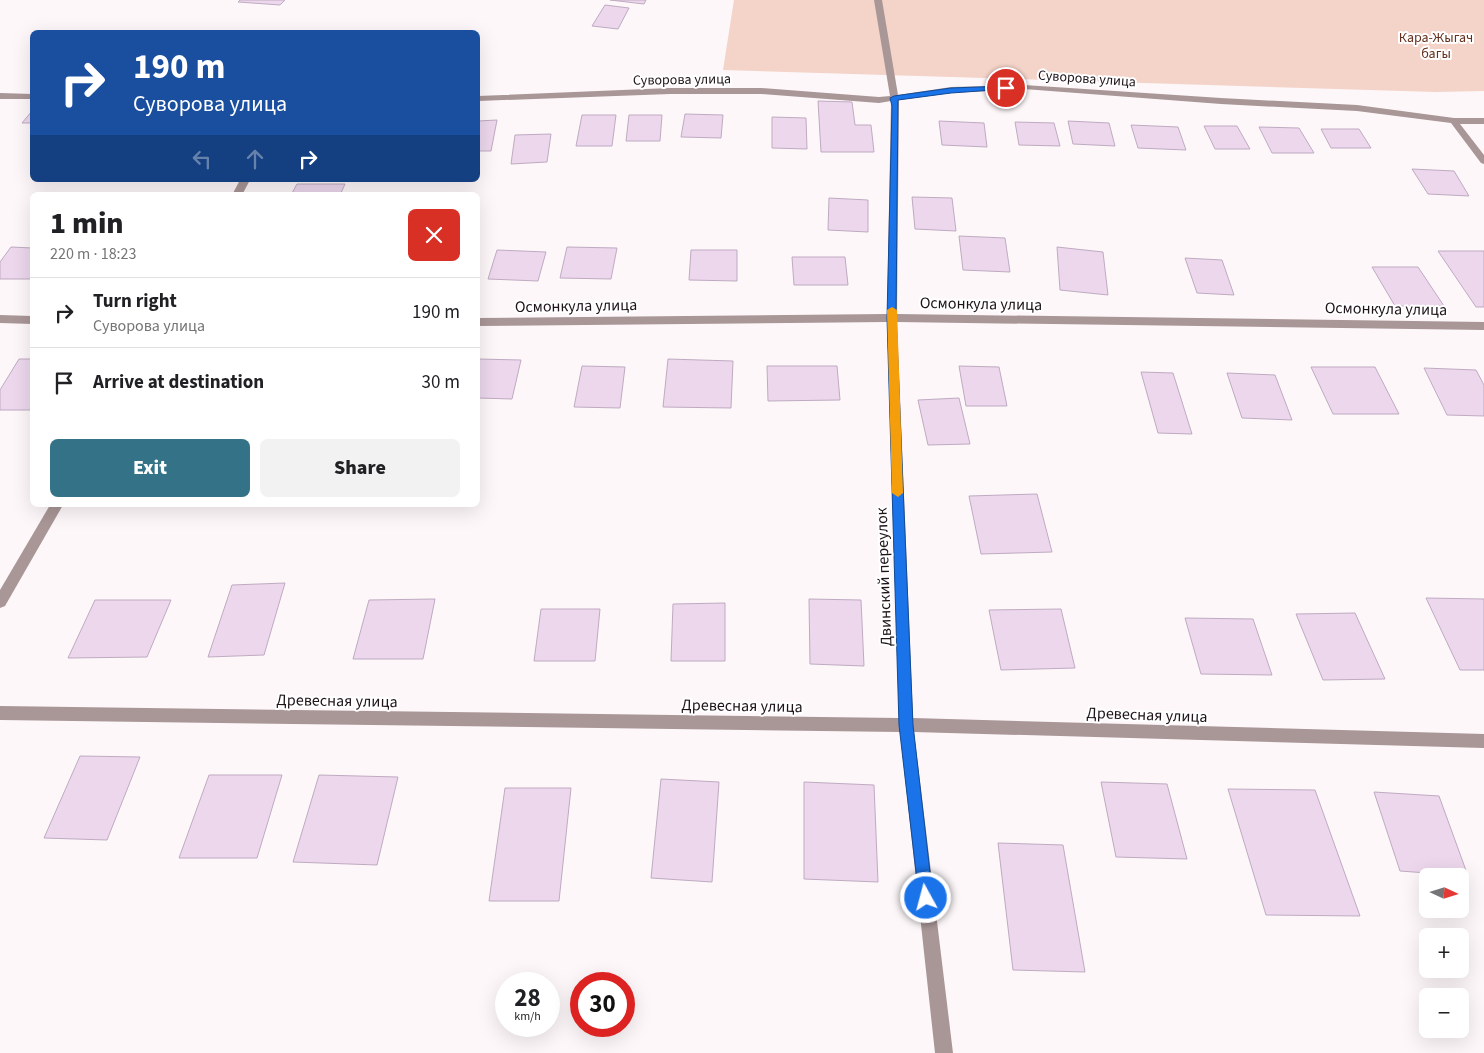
<!DOCTYPE html>
<html lang="en">
<head>
<meta charset="utf-8">
<style>
	body { margin:0; font-family:"Source Sans 3",sans-serif; background:#f2f2f2; color:#202124; height:100vh; display:flex; flex-direction:column; font-size:19px; white-space:nowrap }
	* { box-sizing:border-box; margin:0 }
	p { font-size:16px; color:#757577 }
	.icon { flex:none; width:28px; height:28px; fill:none; stroke:currentColor; stroke-width:2; stroke-linecap:round; stroke-linejoin:round }
	.map { position:relative; flex:1; overflow:hidden }
	.drawer { position:absolute; left:30px; top:192px; width:450px; height:315px; display:flex; flex-direction:column; background:#fff; border-radius:8px; box-shadow:0 5px 20px #0002 }
	.drawer>* { flex:none }
	.guide { position:absolute; left:30px; top:30px; width:450px; height:152px; border-radius:8px; box-shadow:0 5px 20px #0002; background:#1a4fa0; color:#fff; overflow:hidden }
	.needle { width:32px; rotate:94deg }
	.controls { position:absolute; left:1419px; top:868px; display:grid; gap:10px }
	.controls a { display:grid; place-items:center; width:50px; height:50px; border-radius:8px; background:#fff; box-shadow:0 5px 20px #0002; font-size:25px }
	.speed { position:absolute; left:495px; top:972px; display:flex; gap:10px; font-size:25px; font-weight:700; text-align:center }
	.speed>* { display:grid; place-content:center; width:65px; height:65px; border-radius:50%; background:#fff; box-shadow:0 5px 20px #0002; line-height:1 }
	.speed small { font-size:12px; font-weight:400 }
	.speed .limit { border:8px solid #d22; background:#fff; color:#111 }
	.pin { position:absolute; display:grid; place-items:center; width:42px; height:42px; color:#fff; margin:-21px; border:2px solid #fff; border-radius:50%; box-shadow:0 1px 5px #0007 }
	.me { position:absolute; width:55px; margin:-28px; rotate:353deg; stroke-linejoin:round; filter:drop-shadow(0 0 4px #0008) }
	.turn { display:flex; align-items:center; gap:18px; height:105px; padding:0 20px; font-size:22px }
	.turn .icon { width:65px; height:65px; stroke-width:2.5 }
	.turn b { display:block; font-size:35px; line-height:42px }
	.lanes { display:flex; align-items:center; height:48px; padding:0 20px; background:#0003; justify-content:center; gap:25px; direction:ltr }
	.lanes .off { opacity:.35 }
	.round { display:grid; place-items:center; flex:none; width:52px; height:52px; border-radius:8px; background:#f2f2f2 }
	.head { display:flex; align-items:center; justify-content:space-between; height:85px; padding:0 20px }
	h1 { font-size:30px; font-weight:800; line-height:38px }
	.action { display:flex; gap:10px; margin-top:auto; padding:10px 20px }
	.action a { flex:1; height:58px; border-radius:8px; background:#337287; color:#fff; font-size:20px; font-weight:800; line-height:58px; text-align:center }
	.action a+a { background:#f2f2f2; color:#202124 }
	ul { padding:0; list-style:none }
	li { display:flex; align-items:center; gap:15px; height:70px; padding:0 20px; border-top:1px solid #e0e0e0 }
	li div { flex:1 }
	li b { display:block; font-size:19px }
	li em { font-style:normal }
	.map>svg:first-child { display:block }
	.green { fill:#f4d3c8 }
	.building { fill:#ecd7ed; stroke:#bfabc1 }
	.lines { fill:none; stroke-linecap:round; stroke-linejoin:round }
	.minor { fill:#a99697; fill-rule:evenodd }
	.route { fill:#1a73e8; stroke:#114b97 }
	.slow { fill:#f59e0b }
	.labels { text-anchor:middle; stroke-width:4; stroke-linejoin:round; paint-order:stroke }
	.far-park-label { font-size:14px; fill:#65301d; stroke:#fff }
	.far-street-label { font-size:14px; fill:#1d1318; stroke:#fff }
	.street-label { font-size:16px; fill:#1d1318; stroke:#fff }
</style>
</head>
<body>
<div class="map">
<svg width="1484" height="1053" viewBox="0 0 1484 1053">
	<rect width="100%" height="100%" fill="#fdf7f9"/>
	<polygon class="green" points="734,0 1484,0 1484,91 1436,92 723,70"/>
	<g class="building">
		<polygon points="240,0 285,0 280,5 238,2"/>
		<polygon points="610,0 646,0 644,4"/>
		<polygon points="605,5 629,8 618,29 592,26"/>
		<polygon points="818,101 852,102 855,125 871,125 874,152 821,152"/>
		<polygon points="32,111 32,123 22,123"/>
		<polygon points="685,114 723,115 721,138 681,137"/>
		<polygon points="582,115 616,115 612,146 576,146"/>
		<polygon points="629,115 662,115 660,141 626,141"/>
		<polygon points="772,117 806,118 807,149 772,148"/>
		<polygon points="497,120 491,151 478,151 478,121"/>
		<polygon points="939,121 984,123 987,147 942,145"/>
		<polygon points="1068,121 1109,123 1115,146 1073,144"/>
		<polygon points="1015,122 1054,123 1060,146 1019,145"/>
		<polygon points="1131,125 1178,127 1186,150 1138,148"/>
		<polygon points="1204,126 1237,126 1250,149 1215,149"/>
		<polygon points="1259,127 1299,128 1314,153 1272,153"/>
		<polygon points="1321,129 1359,129 1371,148 1331,148"/>
		<polygon points="551,134 547,162 511,164 515,135"/>
		<polygon points="1412,169 1454,171 1469,196 1428,194"/>
		<polygon points="297,184 345,184 340,195 291,195"/>
		<polygon points="912,197 952,198 956,231 915,229"/>
		<polygon points="829,198 868,200 868,232 828,230"/>
		<polygon points="959,236 1005,238 1010,272 963,270"/>
		<polygon points="11,247 32,248 32,279 0,279 0,262"/>
		<polygon points="567,247 617,248 611,279 560,278"/>
		<polygon points="1057,247 1103,252 1108,295 1060,290"/>
		<polygon points="497,250 546,252 538,281 488,279"/>
		<polygon points="691,250 737,250 737,281 689,280"/>
		<polygon points="1438,251 1484,251 1484,307 1476,307"/>
		<polygon points="792,257 845,257 848,285 794,285"/>
		<polygon points="1185,258 1222,260 1234,295 1197,293"/>
		<polygon points="1372,267 1418,267 1444,306 1395,306"/>
		<polygon points="19,359 32,359 32,410 0,410 0,390"/>
		<polygon points="478,359 521,360 512,399 478,398"/>
		<polygon points="668,359 733,361 731,408 663,407"/>
		<polygon points="582,366 625,367 620,408 574,407"/>
		<polygon points="767,366 837,366 840,400 768,401"/>
		<polygon points="959,366 999,367 1007,406 966,406"/>
		<polygon points="1311,367 1375,367 1399,414 1333,414"/>
		<polygon points="1424,368 1476,370 1484,385 1484,416 1447,415"/>
		<polygon points="1141,372 1173,373 1192,434 1158,433"/>
		<polygon points="1227,373 1275,375 1292,420 1242,418"/>
		<polygon points="959,398 970,444 928,445 918,400"/>
		<polygon points="1037,494 1052,552 981,554 969,496"/>
		<polygon points="285,583 264,655 208,657 232,585"/>
		<polygon points="1426,598 1484,599 1484,670 1460,670"/>
		<polygon points="435,599 423,659 353,659 369,600"/>
		<polygon points="809,599 861,600 864,666 810,664"/>
		<polygon points="95,600 171,600 147,657 68,658"/>
		<polygon points="725,603 725,661 671,661 673,604"/>
		<polygon points="541,609 600,609 595,661 534,661"/>
		<polygon points="1061,609 1075,668 1001,670 989,610"/>
		<polygon points="1355,613 1385,679 1323,680 1296,614"/>
		<polygon points="1185,618 1253,619 1272,675 1201,674"/>
		<polygon points="80,756 140,757 107,840 44,838"/>
		<polygon points="209,775 282,775 257,858 179,858"/>
		<polygon points="319,775 398,777 377,865 293,862"/>
		<polygon points="661,779 719,782 712,882 651,878"/>
		<polygon points="804,782 874,785 878,882 804,879"/>
		<polygon points="1101,782 1167,784 1187,859 1116,857"/>
		<polygon points="505,788 571,788 559,901 489,901"/>
		<polygon points="1228,789 1315,790 1360,916 1266,915"/>
		<polygon points="1374,792 1439,796 1468,876 1400,871"/>
		<polygon points="998,843 1063,845 1085,972 1013,970"/>
	</g>
	<g class="lines">
		<g class="minor">
			<polygon points="874,0 882,0 898,95 951,87 1024,85 1221,98 1357,105 1454,118 1484,118 1484,124 1460,124 1484,155 1484,164 1481,163 1451,123 1357,111 1221,104 1024,89 951,93 899,100 897,314 1484,322 1484,330 897,322 913,718 1484,734 1484,748 914,732 953,1053 935,1053 900,732 0,720 0,706 899,718 887,322 478,326 478,318 887,314 891,101 879,103 761,94 670,94 478,101 478,96 670,88 761,88 879,97 890,96"/>
			<polygon points="0,93 32,94 32,99 0,99"/>
			<polygon points="240,180 250,180 242,195 232,195"/>
			<polygon points="0,315 32,316 32,324 0,323"/>
			<polygon points="50,505 63,505 5,606 0,608 0,590"/>
		</g>
	</g>
	<polygon class="route" points="1006,86 1008,86 1008,89 951,93 898,100 896,318 913,725 933,898 931,904 926,906 921,904 919,898 899,725 887,318 892,106 890,98 894,96 951,88"/>
	<polygon class="slow" points="892,307 897,310 903,493 898,497 892,493 887,310"/>
	<g class="labels">
		<g class="far-park-label">
			<text x="1436" y="42">Кара-Жыгач<tspan x="1436" dy="16">багы</tspan></text>
		</g>
		<g class="far-street-label">
			<text transform="translate(1087 78) rotate(4)" y="5">Суворова улица</text>
			<text transform="translate(682 79) rotate(-1)" y="5">Суворова улица</text>
		</g>
		<g class="street-label">
			<text transform="translate(981 303) rotate(1)" y="6">Осмонкула улица</text>
			<text transform="translate(576 305) rotate(-1)" y="6">Осмонкула улица</text>
			<text transform="translate(1386 308) rotate(1)" y="6">Осмонкула улица</text>
			<text transform="translate(883 577) rotate(-92)" y="6">Двинский переулок</text>
			<text transform="translate(337 700) rotate(1)" y="6">Древесная улица</text>
			<text transform="translate(742 705) rotate(1)" y="6">Древесная улица</text>
			<text transform="translate(1147 714) rotate(2)" y="6">Древесная улица</text>
		</g>
	</g>
</svg>
<div class="controls">
<a><svg class="needle" viewBox="-14 -14 28 28"><path d="M0-13l5 13h-10z" fill="#e53935"/><path d="M0 13l5-13h-10z" fill="#757577"/></svg></a>
<a>+</a>
<a>−</a>
</div>
<div class="speed"><div>28<small>km/h</small></div><div class="limit">30</div></div>
<div class="pin" style="left:1006px;top:88px;background:#d93025"><svg class="icon" aria-label="arrive" viewBox="0 0 24 24"><path d="M6 21V4h12l-3 4 3 4H6"/></svg></div>
<svg class="me" style="left:926px;top:898px" viewBox="-20 -20 40 40"><circle r="17" fill="#1a73e8" stroke="#fff" stroke-width="3"/><path d="M0-11L8 9 0 5-8 9z" fill="#fff"/></svg>
<div class="guide">
<div class="turn"><svg class="icon" aria-label="right" viewBox="0 0 24 24"><path d="M7 20v-9h11M14 6l5 5-5 5"/></svg><div><b>190 m</b>Суворова улица</div></div>
<div class="lanes"><svg class="icon off" aria-label="left" viewBox="0 0 24 24"><path d="M17 20v-9H6M10 6l-5 5 5 5"/></svg><svg class="icon off" aria-label="ahead" viewBox="0 0 24 24"><path d="M12 20V5M6 11l6-6 6 6"/></svg><svg class="icon" aria-label="right" viewBox="0 0 24 24"><path d="M7 20v-9h11M14 6l5 5-5 5"/></svg></div>
</div>
<section class="drawer">
<div class="head"><div><h1>1 min</h1><p>220 m · 18:23</p></div><a class="round" style="background:#d93025;color:#fff"><svg class="icon" aria-label="close" viewBox="0 0 24 24"><path d="M6 6l12 12M18 6L6 18"/></svg></a></div>
<ul>
<li><svg class="icon" aria-label="right" viewBox="0 0 24 24"><path d="M7 20v-9h11M14 6l5 5-5 5"/></svg><div><b>Turn right</b><p>Суворова улица</p></div><em>190 m</em></li>
<li><svg class="icon" aria-label="arrive" viewBox="0 0 24 24"><path d="M6 21V4h12l-3 4 3 4H6"/></svg><div><b>Arrive at destination</b></div><em>30 m</em></li>
</ul>
<div class="action"><a>Exit</a><a>Share</a></div>
</section>
</div>
</body>
</html>
